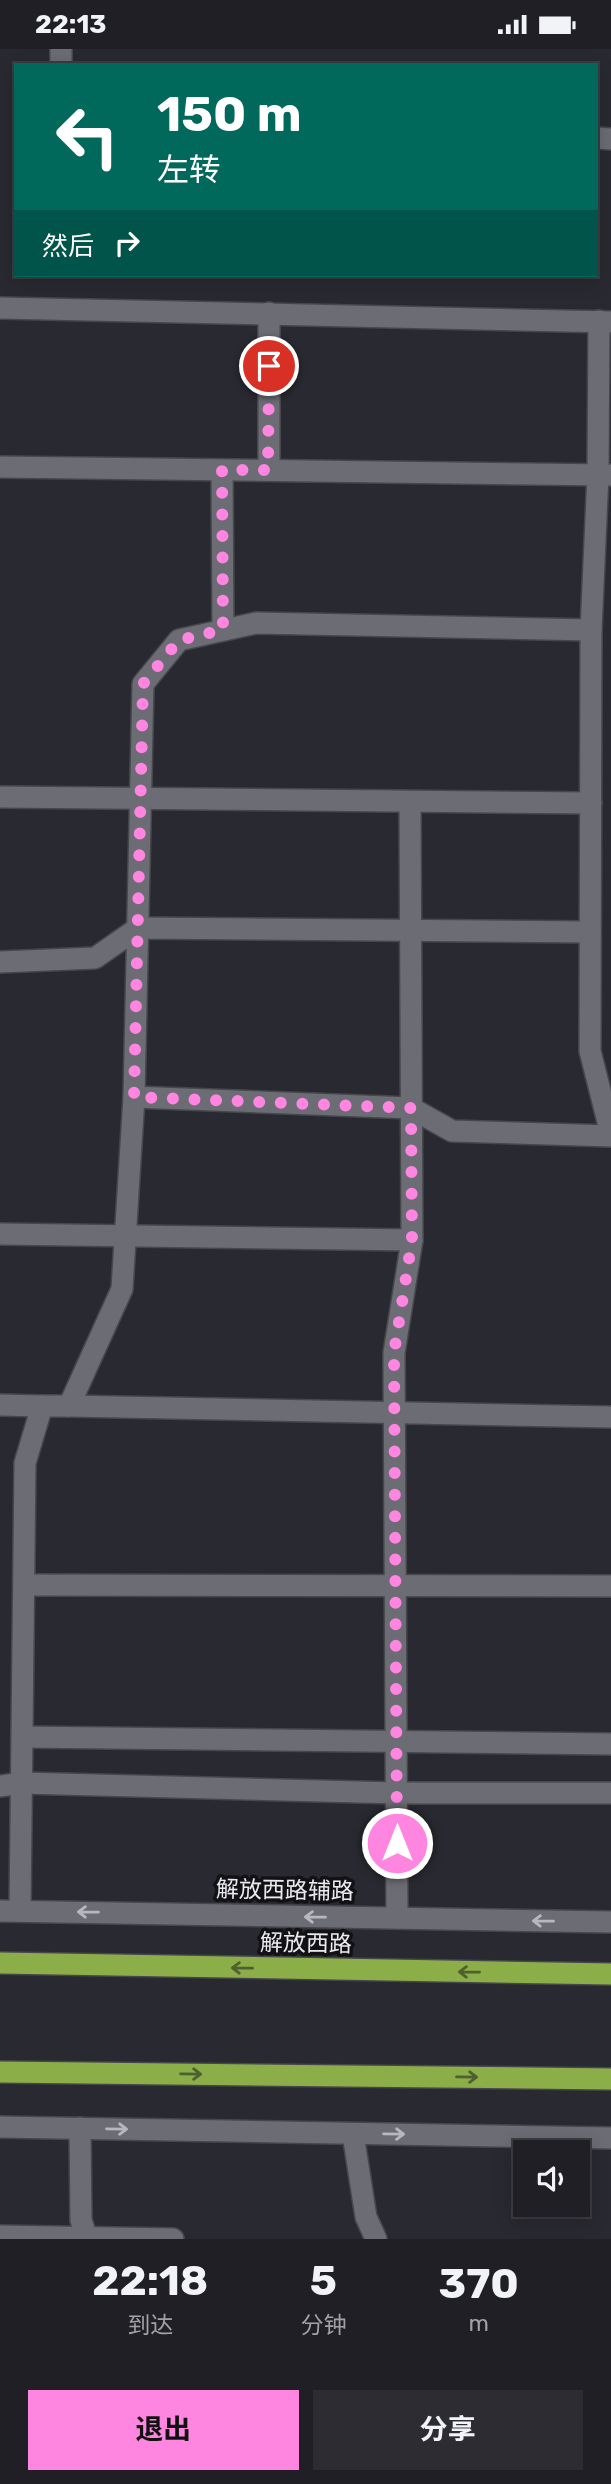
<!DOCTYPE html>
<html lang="zh">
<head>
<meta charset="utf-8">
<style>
	body { margin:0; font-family:Rubik,"Noto Sans SC",sans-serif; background:#2c2c32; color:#f1f3f6; height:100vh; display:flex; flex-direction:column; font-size:26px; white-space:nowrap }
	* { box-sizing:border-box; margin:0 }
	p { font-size:23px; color:#a1a2a7 }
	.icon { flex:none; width:38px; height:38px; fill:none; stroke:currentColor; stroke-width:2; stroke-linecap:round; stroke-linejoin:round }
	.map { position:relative; height:2190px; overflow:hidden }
	.side { display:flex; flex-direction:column; background:#1f1f25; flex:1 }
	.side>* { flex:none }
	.top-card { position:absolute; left:14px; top:14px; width:584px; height:214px; border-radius:0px; box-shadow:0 4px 18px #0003,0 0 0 2px #3c3d42; background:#00695c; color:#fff; overflow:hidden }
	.controls { position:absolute; left:513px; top:2091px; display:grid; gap:14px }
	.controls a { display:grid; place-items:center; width:77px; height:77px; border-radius:0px; background:#1f1f25; box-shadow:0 4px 18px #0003,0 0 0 2px #3c3d42; font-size:35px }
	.pin { position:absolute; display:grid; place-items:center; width:60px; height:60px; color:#fff; margin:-30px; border:4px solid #fff; border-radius:50%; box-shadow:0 2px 7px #0007 }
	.me { position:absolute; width:77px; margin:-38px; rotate:0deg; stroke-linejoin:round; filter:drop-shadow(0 0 5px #0008) }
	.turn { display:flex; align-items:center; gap:24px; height:147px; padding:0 28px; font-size:32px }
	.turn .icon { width:91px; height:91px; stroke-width:2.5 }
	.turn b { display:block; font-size:49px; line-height:60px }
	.then { display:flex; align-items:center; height:66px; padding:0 28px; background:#0003; gap:14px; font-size:26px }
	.eta { display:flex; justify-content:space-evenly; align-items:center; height:119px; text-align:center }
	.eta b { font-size:42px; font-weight:700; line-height:49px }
	.action { display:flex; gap:14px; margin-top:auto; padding:14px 28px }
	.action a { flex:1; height:80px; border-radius:0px; background:#fe85e0; color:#111; font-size:28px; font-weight:700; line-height:80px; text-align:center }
	.action a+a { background:#2c2c32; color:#f1f3f6 }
	.status { display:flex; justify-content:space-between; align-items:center; height:49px; padding:0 35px; background:#1f1f25; direction:ltr }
	.status svg { height:19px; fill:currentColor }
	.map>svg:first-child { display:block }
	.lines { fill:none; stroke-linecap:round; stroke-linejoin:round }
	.minor-casing { stroke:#46464c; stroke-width:24 }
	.highway-casing { stroke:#46464c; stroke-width:24 }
	.minor { stroke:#6b6c74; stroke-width:21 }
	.highway { stroke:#8cae49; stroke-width:21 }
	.oneway { stroke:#b7b8be }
	.oneway2 { stroke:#4f6030 }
	.route { stroke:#fe85e0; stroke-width:12; stroke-dasharray:0 21.6 }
	.labels { text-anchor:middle; stroke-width:7; stroke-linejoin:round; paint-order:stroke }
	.street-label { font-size:23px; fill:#eaeaef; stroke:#121216 }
</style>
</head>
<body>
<div class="status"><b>22:13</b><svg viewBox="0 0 49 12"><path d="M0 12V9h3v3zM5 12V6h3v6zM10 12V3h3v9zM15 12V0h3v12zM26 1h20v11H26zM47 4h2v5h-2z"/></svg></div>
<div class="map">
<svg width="611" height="2190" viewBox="0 0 611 2190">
	<rect width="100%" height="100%" fill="#292931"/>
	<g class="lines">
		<defs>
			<g id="minor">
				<polyline points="61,16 61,0"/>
				<polyline points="597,89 611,90"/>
				<polyline points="0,259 611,273"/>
				<polyline points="599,272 598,425 591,581 590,1002 611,1085"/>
				<polyline points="0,418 610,426"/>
				<polyline points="222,421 223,581"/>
				<polyline points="269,421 269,264"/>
				<polyline points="0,748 591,754"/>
				<polyline points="0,913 95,909 138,879 590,883"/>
				<polyline points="134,1048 411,1059 452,1082 611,1087"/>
				<polyline points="0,1185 412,1191"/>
				<polyline points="0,1356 42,1357"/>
				<polyline points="69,1357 611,1368"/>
				<polyline points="25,1536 611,1537"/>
				<polyline points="23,1688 611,1695"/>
				<polyline points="0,1737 22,1734 396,1744 611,1744"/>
				<polyline points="0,1862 611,1873"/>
				<polyline points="20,1862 25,1414 42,1357 69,1357 122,1240 134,1048 143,635 179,591 256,574 591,581"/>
				<polyline points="397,1869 394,1304 412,1191 410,753"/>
				<polyline points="0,2078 611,2089"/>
				<polyline points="80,2079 81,2171 87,2190"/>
				<polyline points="353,2085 366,2168 376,2190"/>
				<polyline points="0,2187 173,2190"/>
			</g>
			<g id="highway">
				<polyline points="0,1914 611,1925"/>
				<polyline points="0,2023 611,2030"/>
			</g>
		</defs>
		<use href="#minor" class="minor-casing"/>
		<use href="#highway" class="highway-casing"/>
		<use href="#minor" class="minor"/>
		<use href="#highway" class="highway"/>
	</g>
	<defs><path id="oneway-shaft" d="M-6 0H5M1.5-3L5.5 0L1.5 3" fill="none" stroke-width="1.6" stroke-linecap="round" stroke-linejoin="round" transform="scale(1.75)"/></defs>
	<g class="oneway">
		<use href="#oneway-shaft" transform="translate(88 1863) rotate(-179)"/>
		<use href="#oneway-shaft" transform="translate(315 1868) rotate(-179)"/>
		<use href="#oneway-shaft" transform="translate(543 1872) rotate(-179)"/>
		<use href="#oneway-shaft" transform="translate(117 2080) rotate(1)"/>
		<use href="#oneway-shaft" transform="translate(394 2085) rotate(1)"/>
	</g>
	<g class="oneway2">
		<use href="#oneway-shaft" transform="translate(242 1919) rotate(-179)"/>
		<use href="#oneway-shaft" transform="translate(469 1923) rotate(-179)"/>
		<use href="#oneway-shaft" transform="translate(191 2025) rotate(1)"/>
		<use href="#oneway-shaft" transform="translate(467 2028) rotate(1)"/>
	</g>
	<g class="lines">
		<polyline class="route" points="269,317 268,421 222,421 223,581 179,591 143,635 134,1048 411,1059 412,1191 394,1304 397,1794"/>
	</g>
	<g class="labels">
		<g class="street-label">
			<text transform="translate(285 1841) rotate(1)" y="8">解放西路辅路</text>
			<text transform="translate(306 1894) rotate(1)" y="8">解放西路</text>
		</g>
	</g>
</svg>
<div class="controls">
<a><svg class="icon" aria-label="sound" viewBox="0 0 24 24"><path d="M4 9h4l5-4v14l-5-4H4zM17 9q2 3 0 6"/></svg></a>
</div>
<div class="pin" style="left:269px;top:317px;background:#d93025"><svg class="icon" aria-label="arrive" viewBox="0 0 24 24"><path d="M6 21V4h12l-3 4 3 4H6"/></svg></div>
<svg class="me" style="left:397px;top:1794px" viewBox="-20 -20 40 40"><circle r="17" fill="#fe85e0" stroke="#fff" stroke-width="3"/><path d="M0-11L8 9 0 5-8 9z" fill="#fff"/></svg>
<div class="top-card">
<div class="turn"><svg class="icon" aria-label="left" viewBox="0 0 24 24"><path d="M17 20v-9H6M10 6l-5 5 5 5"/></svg><div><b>150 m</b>左转</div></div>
<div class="then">然后<svg class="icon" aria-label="right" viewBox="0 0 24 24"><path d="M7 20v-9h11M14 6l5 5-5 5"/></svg></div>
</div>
</div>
<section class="side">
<div class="eta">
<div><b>22:18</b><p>到达</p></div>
<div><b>5</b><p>分钟</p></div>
<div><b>370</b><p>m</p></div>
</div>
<div class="action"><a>退出</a><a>分享</a></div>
</section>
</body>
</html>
